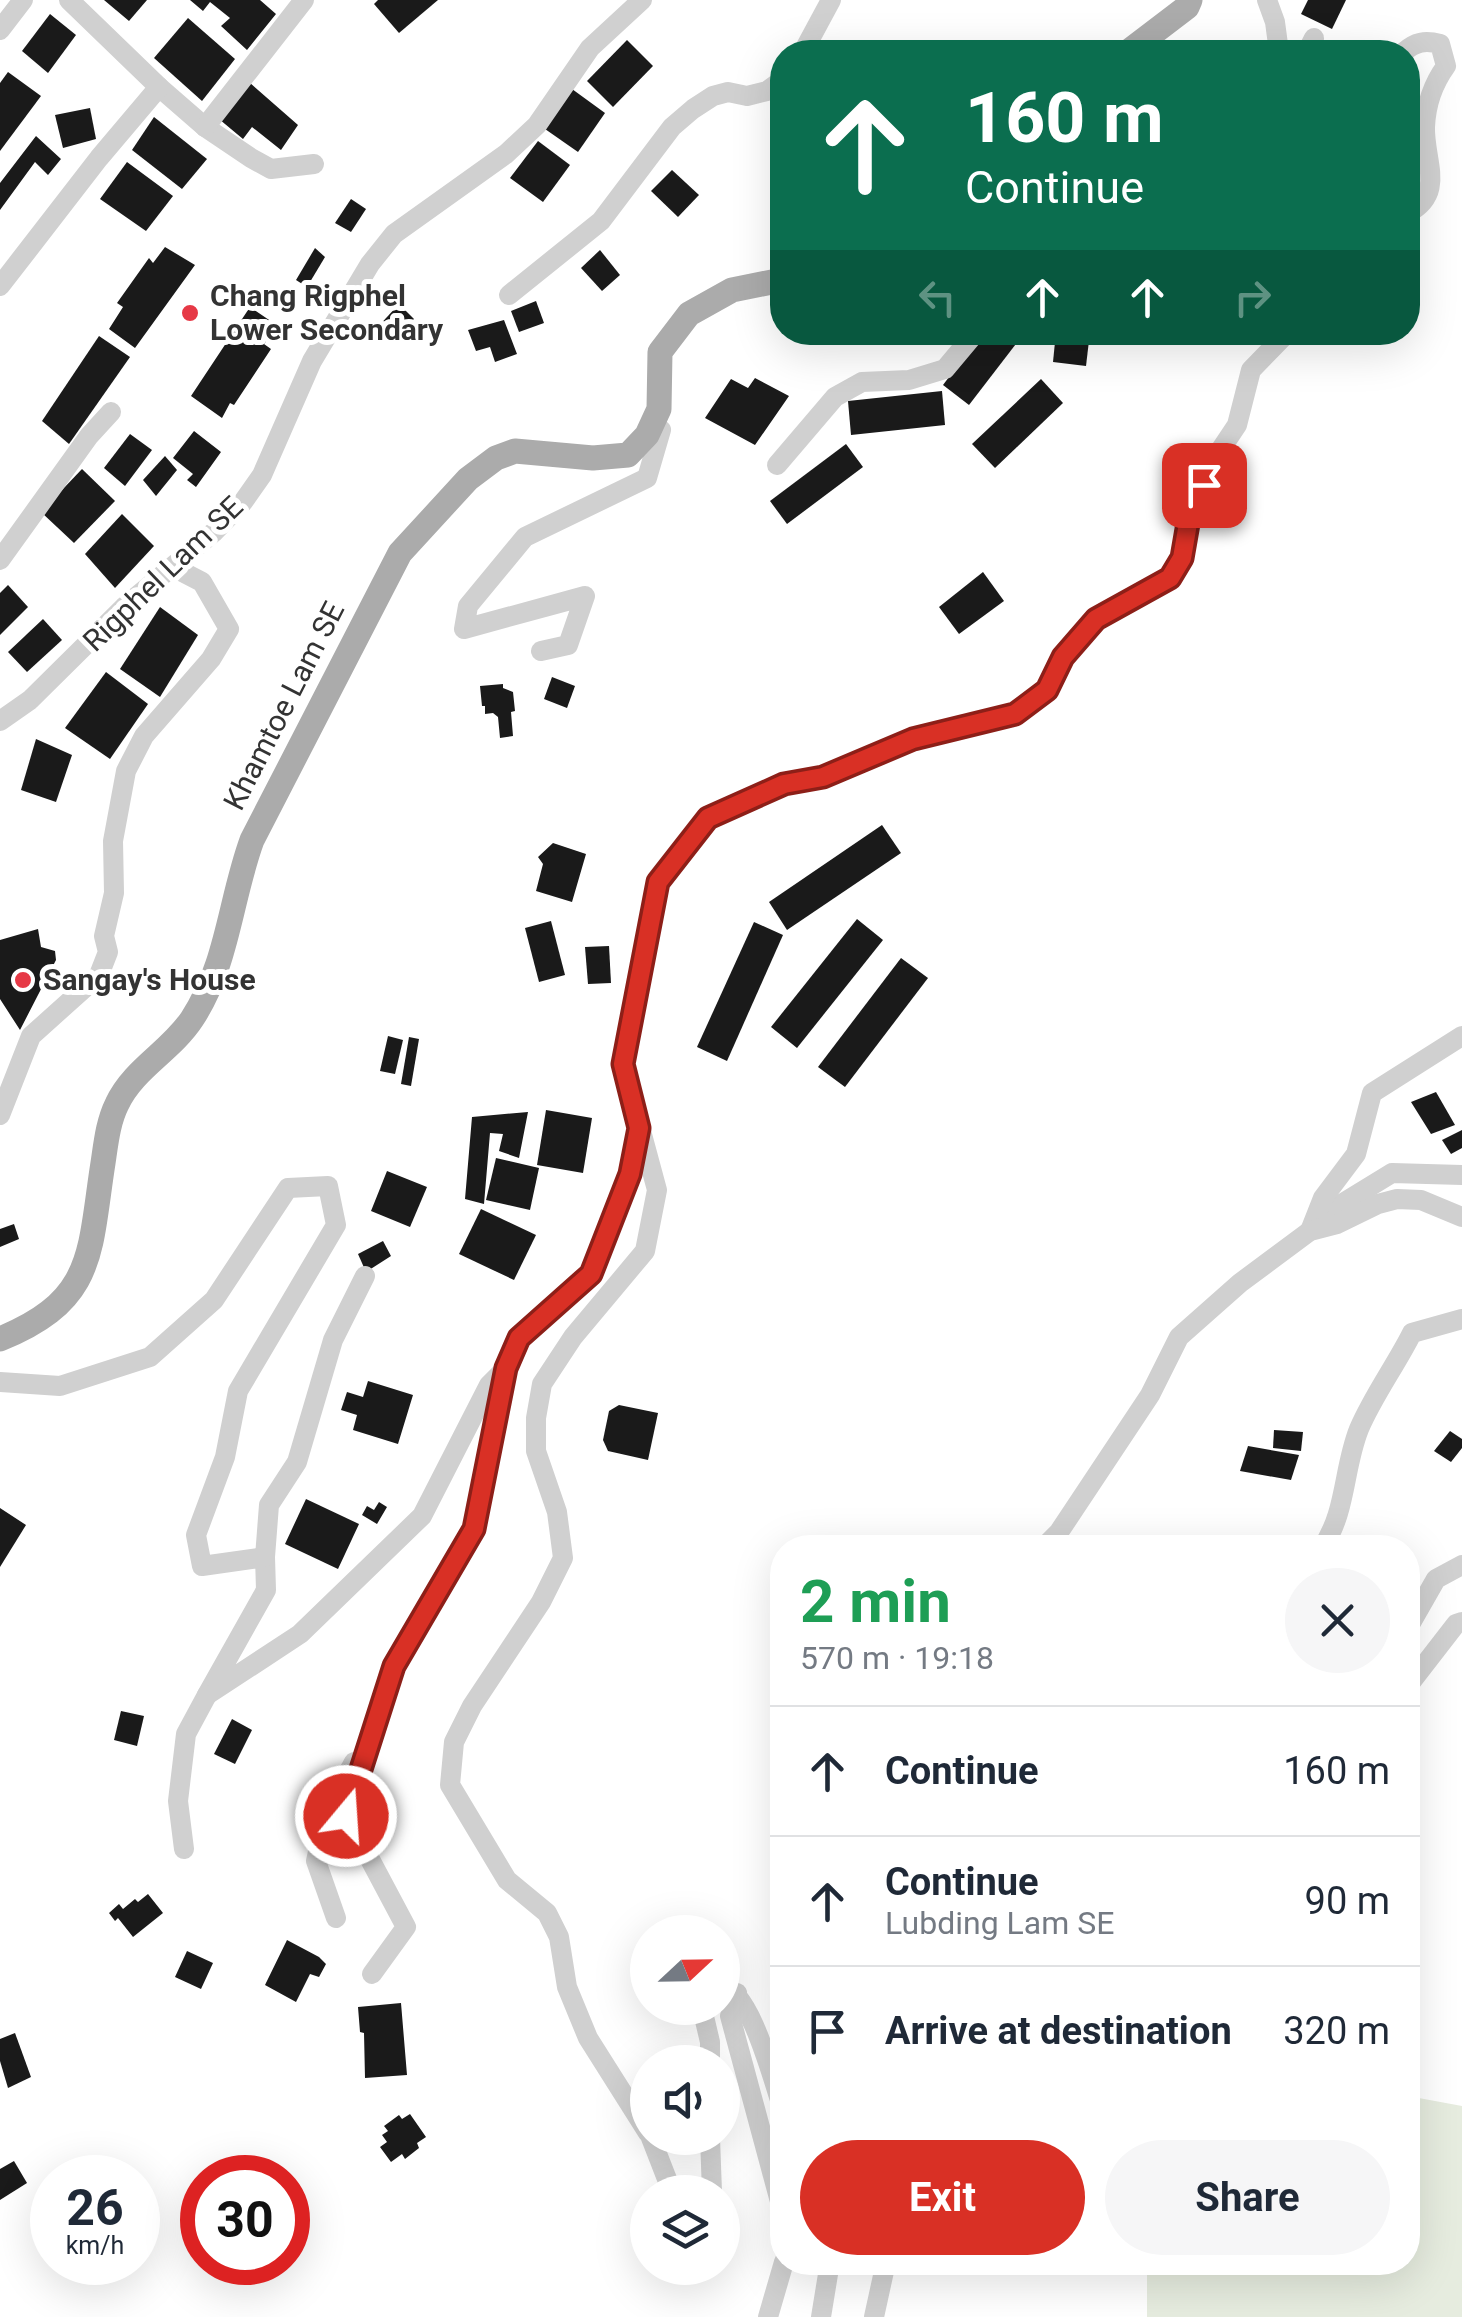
<!DOCTYPE html>
<html lang="en">
<head>
<meta charset="utf-8">
<style>
	body { margin:0; font-family:Roboto,sans-serif; background:#f6f6f7; color:#1f2937; height:100vh; display:flex; flex-direction:column; font-size:38px; white-space:nowrap }
	* { box-sizing:border-box; margin:0 }
	p { font-size:32px; color:#747a83 }
	.icon { flex:none; width:55px; height:55px; fill:none; stroke:currentColor; stroke-width:2; stroke-linecap:round; stroke-linejoin:round }
	.map { position:relative; flex:1; overflow:hidden }
	.drawer { position:absolute; left:770px; top:1535px; width:650px; height:740px; display:flex; flex-direction:column; background:#fff; border-radius:40px; box-shadow:0 10px 40px #0002 }
	.drawer>* { flex:none }
	.banner { position:absolute; left:770px; top:40px; width:650px; height:305px; border-radius:40px; box-shadow:0 10px 40px #0002; background:#0b6e4f; color:#fff; overflow:hidden }
	.needle { width:65px; rotate:68deg }
	.buttons { position:absolute; left:630px; top:1915px; display:grid; gap:20px }
	.buttons a { display:grid; place-items:center; width:110px; height:110px; border-radius:50%; background:#fff; box-shadow:0 10px 40px #0002; font-size:50px }
	.speed { position:absolute; left:30px; top:2155px; display:flex; gap:20px; font-size:50px; font-weight:700; text-align:center }
	.speed>* { display:grid; place-content:center; width:130px; height:130px; border-radius:50%; background:#fff; box-shadow:0 10px 40px #0002; line-height:1 }
	.speed small { font-size:25px; font-weight:400 }
	.speed .limit { border:15px solid #d22; background:#fff; color:#111 }
	.pin { position:absolute; display:grid; place-items:center; width:85px; height:85px; color:#fff; margin:-42px; border-radius:20px; box-shadow:0 5px 15px #0006 }
	.me { position:absolute; width:110px; margin:-55px; rotate:18deg; stroke-linejoin:round; filter:drop-shadow(0 0 8px #0008) }
	.turn { display:flex; align-items:center; gap:35px; height:210px; padding:0 30px; font-size:45px }
	.turn .icon { width:130px; height:130px; stroke-width:2.5 }
	.turn b { display:block; font-size:70px; line-height:85px }
	.lanes { display:flex; align-items:center; height:95px; padding:0 30px; background:#0003; justify-content:center; gap:50px; direction:ltr }
	.lanes .off { opacity:.35 }
	.round { display:grid; place-items:center; flex:none; width:105px; height:105px; border-radius:52px; background:#f6f6f7 }
	.head { display:flex; align-items:center; justify-content:space-between; height:170px; padding:0 30px }
	h1 { font-size:60px; font-weight:700; line-height:75px; color:#1e9e55 }
	.action { display:flex; gap:20px; margin-top:auto; padding:20px 30px }
	.action a { flex:1; height:115px; border-radius:60px; background:#d93025; color:#fff; font-size:40px; font-weight:700; line-height:115px; text-align:center }
	.action a+a { background:#f6f6f7; color:#1f2937 }
	ul { padding:0; list-style:none }
	li { display:flex; align-items:center; gap:30px; height:130px; padding:0 30px; border-top:2px solid #e0e1e3 }
	li div { flex:1 }
	li b { display:block; font-size:38px }
	li em { font-style:normal }
	.map>svg:first-child { display:block }
	.green { fill:#e6ecdf }
	.building { fill:#1a1a1a }
	.lines { fill:none; stroke-linecap:round; stroke-linejoin:round }
	.minor { stroke:#d0d0d0; stroke-width:20 }
	.major { stroke:#ababab; stroke-width:25 }
	.route-casing { stroke:#8d1f18; stroke-width:25 }
	.route { stroke:#d93025; stroke-width:18 }
	.poi-dot { fill:#e63946; stroke:#fff; stroke-width:4 }
	.labels { text-anchor:middle; stroke-width:10; stroke-linejoin:round; paint-order:stroke }
	.poi-label { font-size:30px; font-weight:bold; fill:#333; stroke:#fff; text-anchor:start }
	.street-label { font-size:30px; fill:#333; stroke:#fff }
</style>
</head>
<body>
<div class="map">
<svg width="1462" height="2317" viewBox="0 0 1462 2317">
	<rect width="100%" height="100%" fill="#fff"/>
	<polygon class="green" points="1408,2096 1462,2106 1462,2317 1147,2317 1147,2263 1408,2262"/>
	<g class="building">
		<polygon points="104,0 147,0 129,21"/>
		<polygon points="190,0 260,0 276,14 247,50 221,26 230,18 210,2 203,11"/>
		<polygon points="378,0 438,0 399,33 374,4"/>
		<polygon points="1308,0 1346,0 1332,29 1301,14"/>
		<polygon points="50,14 76,35 48,73 22,51"/>
		<polygon points="188,18 235,59 202,101 154,58"/>
		<polygon points="627,40 653,66 613,107 587,81"/>
		<polygon points="8,72 41,96 0,151 0,83"/>
		<polygon points="249,82 298,125 281,150 252,127 243,139 219,119"/>
		<polygon points="572,89 605,113 578,152 545,129"/>
		<polygon points="90,108 96,139 63,148 55,115"/>
		<polygon points="154,117 207,159 182,189 132,150"/>
		<polygon points="36,136 61,159 48,175 35,162 0,210 0,183"/>
		<polygon points="538,141 570,165 543,202 510,178"/>
		<polygon points="127,162 173,196 146,231 100,199"/>
		<polygon points="672,170 699,195 678,217 651,191"/>
		<polygon points="351,199 366,209 351,232 335,223"/>
		<polygon points="165,247 195,265 135,348 109,329 123,307 117,303 149,258 153,263"/>
		<polygon points="315,248 325,257 307,287 296,280"/>
		<polygon points="600,250 620,275 602,291 581,268"/>
		<polygon points="536,301 544,323 519,332 511,311"/>
		<polygon points="399,304 414,319 390,344 375,330"/>
		<polygon points="250,307 278,326 264,344 271,349 234,405 230,403 222,418 191,396"/>
		<polygon points="504,320 517,354 495,362 490,347 476,351 468,330"/>
		<polygon points="983,332 1025,332 969,405 943,385"/>
		<polygon points="1056,332 1090,332 1086,366 1053,362"/>
		<polygon points="99,336 130,357 69,444 42,421"/>
		<polygon points="755,378 789,396 755,445 705,418 731,379 748,388"/>
		<polygon points="1041,379 1063,403 995,468 972,444"/>
		<polygon points="942,391 945,425 851,435 848,401"/>
		<polygon points="194,431 221,452 196,487 187,480 193,474 173,458"/>
		<polygon points="130,434 152,450 125,486 104,468"/>
		<polygon points="846,444 863,467 787,524 770,501"/>
		<polygon points="165,456 177,470 156,496 143,480"/>
		<polygon points="82,469 115,501 74,543 41,512"/>
		<polygon points="122,514 154,546 115,588 85,554"/>
		<polygon points="983,572 1004,601 959,634 939,607"/>
		<polygon points="8,585 28,607 0,635 0,593"/>
		<polygon points="160,607 198,635 160,697 120,669"/>
		<polygon points="43,619 62,640 27,672 8,652"/>
		<polygon points="106,672 148,704 110,759 65,728"/>
		<polygon points="552,677 575,686 567,708 544,699"/>
		<polygon points="503,684 503,688 513,692 515,711 511,712 513,736 500,738 498,717 493,713 485,714 485,706 482,706 480,686"/>
		<polygon points="36,739 72,755 56,802 21,790"/>
		<polygon points="882,825 901,853 787,930 769,902"/>
		<polygon points="553,843 586,854 572,902 536,891 543,864 538,857"/>
		<polygon points="857,919 883,940 797,1048 771,1027"/>
		<polygon points="551,921 565,975 539,982 525,928"/>
		<polygon points="754,922 783,935 727,1061 697,1047"/>
		<polygon points="38,929 41,947 55,951 56,960 20,1030 0,999 0,940"/>
		<polygon points="609,946 611,983 588,984 585,947"/>
		<polygon points="901,958 928,978 845,1087 818,1067"/>
		<polygon points="388,1036 403,1040 395,1074 380,1071"/>
		<polygon points="409,1037 419,1039 411,1086 401,1084"/>
		<polygon points="1436,1092 1455,1125 1431,1134 1411,1102"/>
		<polygon points="546,1110 592,1118 583,1173 537,1165"/>
		<polygon points="528,1112 519,1158 499,1151 503,1134 490,1133 484,1204 465,1199 472,1117"/>
		<polygon points="1462,1130 1462,1148 1451,1154 1442,1140"/>
		<polygon points="496,1158 539,1168 530,1210 486,1200"/>
		<polygon points="387,1171 427,1187 410,1227 371,1211"/>
		<polygon points="481,1209 536,1235 514,1280 459,1254"/>
		<polygon points="14,1224 19,1239 0,1247 0,1229"/>
		<polygon points="383,1241 391,1256 366,1272 358,1254"/>
		<polygon points="368,1381 413,1395 398,1444 353,1430 357,1415 341,1410 347,1392 363,1397"/>
		<polygon points="619,1405 658,1413 648,1460 608,1451 603,1440 609,1411"/>
		<polygon points="1274,1430 1303,1432 1301,1451 1273,1448"/>
		<polygon points="1450,1431 1462,1439 1462,1448 1451,1462 1434,1451"/>
		<polygon points="1248,1446 1299,1455 1291,1480 1240,1471"/>
		<polygon points="306,1499 359,1524 338,1569 285,1544"/>
		<polygon points="379,1502 387,1507 377,1524 362,1515 367,1506 374,1510"/>
		<polygon points="0,1508 26,1525 0,1567"/>
		<polygon points="121,1711 144,1716 137,1746 114,1740"/>
		<polygon points="232,1719 252,1730 235,1764 214,1754"/>
		<polygon points="148,1894 163,1913 133,1937 118,1918 115,1921 109,1913 119,1904 123,1909 135,1899 138,1902"/>
		<polygon points="287,1940 319,1957 326,1964 319,1977 310,1974 296,2002 265,1985"/>
		<polygon points="187,1951 213,1963 201,1989 175,1977"/>
		<polygon points="401,2003 407,2075 365,2078 364,2033 360,2032 358,2007"/>
		<polygon points="15,2033 31,2077 8,2088 0,2061 0,2039"/>
		<polygon points="410,2114 426,2137 417,2143 419,2148 405,2159 402,2154 391,2162 380,2147 387,2142 382,2135 388,2131 384,2126 399,2115 402,2119"/>
		<polygon points="14,2161 27,2183 0,2200 0,2169"/>
	</g>
	<g class="lines">
		<g class="minor">
			<polyline points="69,0 159,87 205,127 251,158 271,169 314,164"/>
			<polyline points="1267,0 1275,22 1279,52"/>
			<polyline points="0,30 23,0"/>
			<polyline points="803,52 831,0"/>
			<polyline points="1307,52 1314,38"/>
			<path d="M1404,52c11,-10 21,-12 36,-8l6,22c-13,18 -20,38 -21,61 -1,34 21,66 -17,86"/>
			<polyline points="205,127 304,0"/>
			<polyline points="0,286 99,158 159,87"/>
			<polyline points="509,295 601,221 672,127 693,109 713,96 728,92 747,96 767,91 782,80"/>
			<polyline points="777,465 835,397 862,382 909,380 945,369 976,332"/>
			<polyline points="0,560 89,436 111,412"/>
			<polyline points="541,651 568,645 585,596 464,629 468,606 525,537 647,478 661,430 653,423"/>
			<polyline points="0,721 30,700 124,607 214,532 243,502 262,475 312,361 370,264 394,234 506,154 537,125 590,48 642,0"/>
			<polyline points="0,1115 31,1036 99,975 108,952 104,936 114,893 113,841 126,771 144,736 211,659 229,629 202,582 173,567"/>
			<polyline points="1319,1223 1343,1203 1392,1173 1462,1175"/>
			<polyline points="1310,1231 1323,1198 1356,1154 1372,1093 1462,1036"/>
			<polyline points="0,1382 60,1386 150,1357 214,1300 288,1188 328,1186 336,1225 238,1391 225,1457 196,1535 202,1566 265,1557 266,1590 207,1695 300,1634 422,1516 489,1385 506,1368 519,1337 591,1274 631,1174 638,1135"/>
			<polyline points="1043,1548 1059,1532 1150,1395 1179,1337 1240,1283 1310,1231 1337,1224 1378,1204 1397,1199 1421,1200 1462,1217"/>
			<path d="M1322,1548c25,-37 21,-79 37,-119 14,-33 37,-64 53,-96l50,-14"/>
			<polyline points="265,1557 269,1505 297,1462 333,1340 365,1276"/>
			<polyline points="1408,1628 1436,1579 1462,1565"/>
			<polyline points="1408,1686 1456,1624 1462,1622"/>
			<polyline points="184,1849 178,1801 186,1734 207,1695"/>
			<polyline points="336,1918 316,1861 327,1812 354,1762"/>
			<polyline points="372,1974 406,1927 347,1816 394,1666 474,1529 505,1370"/>
			<path d="M722,1985c29,8 50,92 60,121"/>
			<polyline points="737,1993 730,2016 782,2209"/>
			<polyline points="702,2008 710,2042 710,2062"/>
			<polyline points="648,2133 588,2038 567,1987 559,1937 547,1913 507,1880 450,1785 454,1742 472,1706 541,1602 563,1558 557,1512 536,1451 536,1418 542,1384 573,1337 645,1251 657,1190 623,1064 658,882 708,818 784,783 823,777 913,739 1015,714 1047,690 1063,657 1096,619 1170,578 1182,559 1190,512 1213,461 1237,425 1251,370 1288,332"/>
			<polyline points="651,2138 672,2192"/>
			<polyline points="710,2138 712,2192"/>
			<polyline points="768,2317 784,2262"/>
			<polyline points="821,2317 830,2262"/>
			<polyline points="874,2317 886,2262"/>
		</g>
		<g class="major">
			<polyline points="1128,52 1187,7 1190,0"/>
			<path d="M0,1339c96,-39 89,-87 103,-176 3,-20 5,-41 14,-59 16,-35 54,-53 75,-85 36,-55 38,-119 60,-179l148,-287 68,-74 28,-21 19,-7 78,7 35,-3 19,-20 12,-26 1,-57 29,-38 43,-24 50,-10"/>
		</g>
	</g>
	<g class="lines">
		<defs>
			<polyline id="route" points="346,1816 394,1666 474,1529 506,1368 519,1338 591,1274 630,1174 639,1128 623,1064 658,882 708,818 784,784 823,777 913,739 1015,714 1047,690 1063,657 1096,619 1170,578 1182,558 1190,512 1204,485"/>
		</defs>
		<use href="#route" class="route-casing"/>
		<use href="#route" class="route"/>
	</g>
	<g class="poi-dot">
		<circle cx="190" cy="313" r="10"/>
		<circle cx="23" cy="980" r="10"/>
	</g>
	<g class="labels">
		<g class="poi-label">
			<text x="210" y="306">Chang Rigphel<tspan x="210" dy="34">Lower Secondary</tspan></text>
			<text x="43" y="990">Sangay's House</text>
		</g>
		<g class="street-label">
			<text transform="translate(163 574) rotate(-44)" y="10">Rigphel Lam SE</text>
			<text transform="translate(284 706) rotate(-63)" y="10">Khamtoe Lam SE</text>
		</g>
	</g>
</svg>
<div class="buttons">
<a><svg class="needle" viewBox="-14 -14 28 28"><path d="M0-13l5 13h-10z" fill="#e53935"/><path d="M0 13l5-13h-10z" fill="#747a83"/></svg></a>
<a><svg class="icon" aria-label="sound" viewBox="0 0 24 24"><path d="M4 9h4l5-4v14l-5-4H4zM17 9q2 3 0 6"/></svg></a>
<a><svg class="icon" aria-label="layers" viewBox="0 0 24 24"><path d="M12 4l9 5-9 5-9-5zM3 14l9 5 9-5"/></svg></a>
</div>
<div class="speed"><div>26<small>km/h</small></div><div class="limit">30</div></div>
<div class="pin" style="left:1204px;top:485px;background:#d93025"><svg class="icon" aria-label="arrive" viewBox="0 0 24 24"><path d="M6 21V4h12l-3 4 3 4H6"/></svg></div>
<svg class="me" style="left:346px;top:1816px" viewBox="-20 -20 40 40"><circle r="17" fill="#d93025" stroke="#fff" stroke-width="3"/><path d="M0-11L8 9 0 5-8 9z" fill="#fff"/></svg>
<div class="banner">
<div class="turn"><svg class="icon" aria-label="ahead" viewBox="0 0 24 24"><path d="M12 20V5M6 11l6-6 6 6"/></svg><div><b>160 m</b>Continue</div></div>
<div class="lanes"><svg class="icon off" aria-label="left" viewBox="0 0 24 24"><path d="M17 20v-9H6M10 6l-5 5 5 5"/></svg><svg class="icon" aria-label="ahead" viewBox="0 0 24 24"><path d="M12 20V5M6 11l6-6 6 6"/></svg><svg class="icon" aria-label="ahead" viewBox="0 0 24 24"><path d="M12 20V5M6 11l6-6 6 6"/></svg><svg class="icon off" aria-label="right" viewBox="0 0 24 24"><path d="M7 20v-9h11M14 6l5 5-5 5"/></svg></div>
</div>
<section class="drawer">
<div class="head"><div><h1>2 min</h1><p>570 m · 19:18</p></div><a class="round"><svg class="icon" aria-label="close" viewBox="0 0 24 24"><path d="M6 6l12 12M18 6L6 18"/></svg></a></div>
<ul>
<li><svg class="icon" aria-label="ahead" viewBox="0 0 24 24"><path d="M12 20V5M6 11l6-6 6 6"/></svg><div><b>Continue</b></div><em>160 m</em></li>
<li><svg class="icon" aria-label="ahead" viewBox="0 0 24 24"><path d="M12 20V5M6 11l6-6 6 6"/></svg><div><b>Continue</b><p>Lubding Lam SE</p></div><em>90 m</em></li>
<li><svg class="icon" aria-label="arrive" viewBox="0 0 24 24"><path d="M6 21V4h12l-3 4 3 4H6"/></svg><div><b>Arrive at destination</b></div><em>320 m</em></li>
</ul>
<div class="action"><a>Exit</a><a>Share</a></div>
</section>
</div>
</body>
</html>
